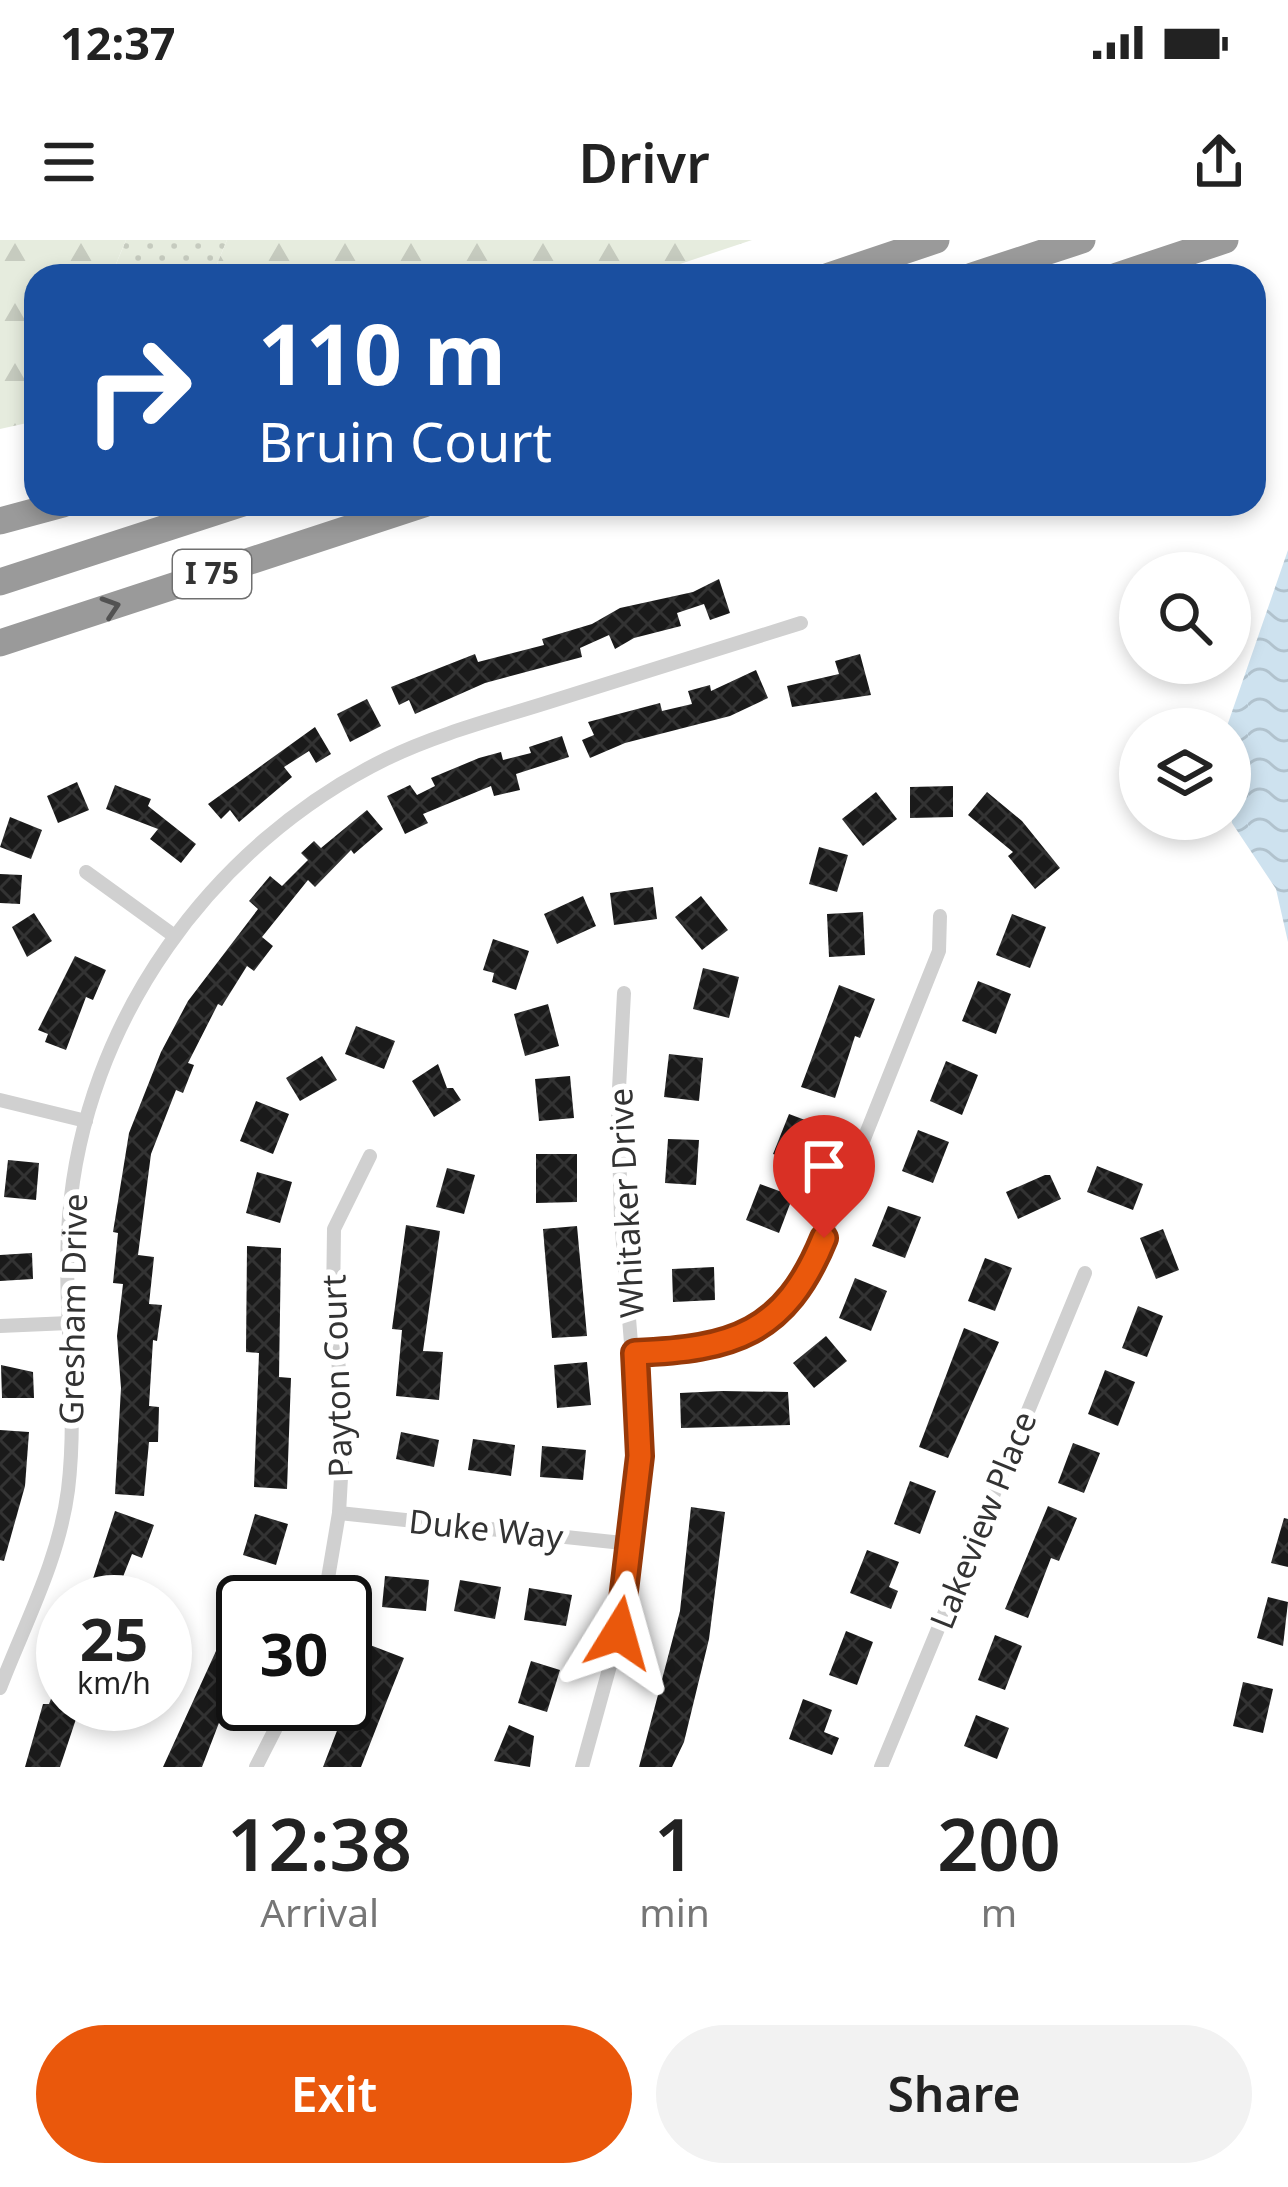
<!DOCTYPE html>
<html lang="en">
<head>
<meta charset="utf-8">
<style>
	body { margin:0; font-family:"Noto Sans",sans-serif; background:#f2f2f2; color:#222; height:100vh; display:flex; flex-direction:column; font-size:45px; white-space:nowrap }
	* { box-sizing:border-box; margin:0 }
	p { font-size:39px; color:#767676 }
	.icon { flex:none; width:66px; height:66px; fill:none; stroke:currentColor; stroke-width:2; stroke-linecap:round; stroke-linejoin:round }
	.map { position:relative; height:1527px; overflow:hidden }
	.details { display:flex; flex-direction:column; background:#fff; flex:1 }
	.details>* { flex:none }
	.banner { position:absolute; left:24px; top:24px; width:1242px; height:252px; border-radius:36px; box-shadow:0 6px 18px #0003; background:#1a4fa0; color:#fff; overflow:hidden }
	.fabs { position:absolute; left:1119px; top:312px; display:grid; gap:24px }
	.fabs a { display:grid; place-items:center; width:132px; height:132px; border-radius:50%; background:#fff; box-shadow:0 6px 18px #0003; font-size:60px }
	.speed { position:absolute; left:36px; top:1335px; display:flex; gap:24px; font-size:60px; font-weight:700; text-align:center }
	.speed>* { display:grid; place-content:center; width:156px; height:156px; border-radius:50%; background:#fff; box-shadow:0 6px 18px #0003; line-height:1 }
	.speed small { font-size:30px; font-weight:400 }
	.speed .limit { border:6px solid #111; border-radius:18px; background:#fff; color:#111 }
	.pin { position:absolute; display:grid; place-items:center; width:102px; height:102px; color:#fff; margin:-123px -51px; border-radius:50% 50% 50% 0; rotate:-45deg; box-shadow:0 0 12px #0007 }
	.pin .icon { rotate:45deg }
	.me { position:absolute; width:132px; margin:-66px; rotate:8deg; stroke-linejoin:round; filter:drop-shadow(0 0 9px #0008) }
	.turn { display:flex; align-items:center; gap:42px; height:252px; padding:0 36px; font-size:54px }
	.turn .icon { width:156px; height:156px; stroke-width:2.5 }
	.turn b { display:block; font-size:84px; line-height:102px }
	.eta { display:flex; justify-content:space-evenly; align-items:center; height:204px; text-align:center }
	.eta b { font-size:72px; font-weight:600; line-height:84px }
	.cta { display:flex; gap:24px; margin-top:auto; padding:24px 36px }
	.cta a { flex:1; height:138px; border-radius:72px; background:#ea580c; color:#fff; font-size:48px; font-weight:600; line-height:138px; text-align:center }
	.cta a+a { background:#f2f2f2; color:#222 }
	.status { display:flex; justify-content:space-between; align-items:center; height:84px; padding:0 60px; background:#fff; direction:ltr }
	.status svg { height:33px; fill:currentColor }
	header { display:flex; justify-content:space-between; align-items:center; height:156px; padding:0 36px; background:#fff; font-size:54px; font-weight:600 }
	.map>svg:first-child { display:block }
	.grass { fill:url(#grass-dots) }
	.forest { fill:url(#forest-firs) }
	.water { fill:url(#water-waves) }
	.building { fill:url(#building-cross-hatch) }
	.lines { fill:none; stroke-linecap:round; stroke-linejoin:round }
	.street { stroke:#d0d0d0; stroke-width:14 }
	.highway { stroke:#9a9a9a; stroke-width:27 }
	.oneway { stroke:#525252 }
	.route-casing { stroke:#983908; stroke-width:30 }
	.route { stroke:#ea580c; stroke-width:21 }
	.labels { text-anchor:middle; stroke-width:12; stroke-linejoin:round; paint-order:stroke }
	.shield { fill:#fff; stroke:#707070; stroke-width:3 }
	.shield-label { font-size:30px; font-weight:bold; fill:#333 }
	.street-label { font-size:33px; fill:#333; stroke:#fff }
</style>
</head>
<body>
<div class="status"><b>12:37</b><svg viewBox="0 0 49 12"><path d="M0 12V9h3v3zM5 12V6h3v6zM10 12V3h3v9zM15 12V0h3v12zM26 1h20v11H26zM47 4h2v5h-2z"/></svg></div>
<header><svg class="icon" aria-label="menu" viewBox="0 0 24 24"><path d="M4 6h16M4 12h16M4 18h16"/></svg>Drivr<svg class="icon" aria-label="share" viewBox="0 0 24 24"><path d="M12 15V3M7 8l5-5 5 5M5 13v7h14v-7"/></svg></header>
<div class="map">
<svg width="1288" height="1527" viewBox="0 0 1288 1527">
	<defs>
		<pattern id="grass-dots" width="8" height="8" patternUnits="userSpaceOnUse" patternTransform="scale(3)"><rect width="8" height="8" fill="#e6ecde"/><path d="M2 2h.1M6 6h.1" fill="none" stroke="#c6cbbf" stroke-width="1.8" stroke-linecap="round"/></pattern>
		<pattern id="forest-firs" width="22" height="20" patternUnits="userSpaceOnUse" patternTransform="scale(3)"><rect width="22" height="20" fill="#e6ecde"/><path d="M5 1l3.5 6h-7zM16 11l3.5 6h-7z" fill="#c6cbbf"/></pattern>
		<pattern id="water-waves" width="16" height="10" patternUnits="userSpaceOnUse" patternTransform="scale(3)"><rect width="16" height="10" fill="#cee2ef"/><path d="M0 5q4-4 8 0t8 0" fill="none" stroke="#b1c2cd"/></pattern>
		<pattern id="building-cross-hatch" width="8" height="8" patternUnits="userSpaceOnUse" patternTransform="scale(3)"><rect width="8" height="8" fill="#1a1a1a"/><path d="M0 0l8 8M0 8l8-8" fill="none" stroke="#333"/></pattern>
	</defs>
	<rect width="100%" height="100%" fill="#fff"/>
	<polygon class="grass" points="126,0 227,0 212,36 111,36"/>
	<g class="forest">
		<polygon points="0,0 126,0 111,36 36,36 36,181 0,189"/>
		<polygon points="227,0 752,0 644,36 212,36"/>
	</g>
	<polygon class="water" points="1288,310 1288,702 1276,649 1232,583 1226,489"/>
	<g class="building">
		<polygon points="719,339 730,373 710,380 704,364 677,373 681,386 634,398 615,409 609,395 580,408 582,417 485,443 415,474 409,460 399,465 391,447 475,414 478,422 544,405 542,399 592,384 620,368 693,352"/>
		<polygon points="860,414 871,455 792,467 787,446 839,434 835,421"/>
		<polygon points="756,430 768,458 730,476 625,503 590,518 582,500 594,495 588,482 660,463 662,471 692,464 688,451 710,445 711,451"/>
		<polygon points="367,459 381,486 350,502 337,474"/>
		<polygon points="315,487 331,514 316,523 309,511 284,527 292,537 239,582 230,570 221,579 208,564"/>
		<polygon points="562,496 569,517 516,534 520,550 494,556 491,546 423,574 428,583 405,594 387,556 410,545 417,555 435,546 431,538 479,518 501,512 503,520 531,513 529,507"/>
		<polygon points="77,542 89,570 58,583 47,556"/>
		<polygon points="115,545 151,559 148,566 196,604 181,623 150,599 158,589 106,569"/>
		<polygon points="953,546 953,577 910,578 910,547"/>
		<polygon points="876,552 897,579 863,606 842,579"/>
		<polygon points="987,552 1022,581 1060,628 1035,649 1008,616 1013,612 968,575"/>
		<polygon points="367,570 383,589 354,614 351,610 315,647 308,640 262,697 273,706 254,731 247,726 222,766 218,764 188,823 194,825 183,853 176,850 151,914 138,1015 154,1017 149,1064 162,1065 157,1101 153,1100 149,1166 159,1167 158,1202 149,1202 144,1256 115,1254 121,1148 117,1096 123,1044 113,1043 118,993 113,992 129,893 161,812 188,761 258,669 249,661 270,636 282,646 308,620 301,613 314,601 321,608"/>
		<polygon points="10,577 42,590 31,619 0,607"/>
		<polygon points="819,607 848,615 837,652 809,644"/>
		<polygon points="0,634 22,635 20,664 0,663"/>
		<polygon points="653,647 657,679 614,685 610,653"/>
		<polygon points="583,656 596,686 557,704 544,674"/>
		<polygon points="701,656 728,690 702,710 675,677"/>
		<polygon points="863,672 865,715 829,717 827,674"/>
		<polygon points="34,673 52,701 27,717 12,687"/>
		<polygon points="1012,674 1046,687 1030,728 996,715"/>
		<polygon points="493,699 529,711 516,750 492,742 494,733 483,730"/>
		<polygon points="75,716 106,730 93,760 86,757 66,810 45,802 48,794 38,790"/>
		<polygon points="703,728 739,737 729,778 693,769"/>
		<polygon points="978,741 1011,754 996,794 962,781"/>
		<polygon points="839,745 875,759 860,798 855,796 835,858 801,847"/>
		<polygon points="548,764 559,806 525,816 514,774"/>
		<polygon points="356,786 395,801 384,829 345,814"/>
		<polygon points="669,814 703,818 699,861 664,857"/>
		<polygon points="322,816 337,840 300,861 286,838"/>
		<polygon points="946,821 978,835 962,875 930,861"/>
		<polygon points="438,824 447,848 453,848 461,860 434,877 412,841"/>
		<polygon points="570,836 574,878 539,881 535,839"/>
		<polygon points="256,861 289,874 273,914 240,901"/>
		<polygon points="789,874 821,886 806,926 773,914"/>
		<polygon points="918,890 949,902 933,943 902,931"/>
		<polygon points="668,899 699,900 696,945 665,943"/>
		<polygon points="536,914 577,914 577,962 536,963"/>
		<polygon points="8,920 39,923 36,960 4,957"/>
		<polygon points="1097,926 1143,944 1133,970 1087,952"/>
		<polygon points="447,928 475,935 464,974 436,967"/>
		<polygon points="257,932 292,942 280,983 246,973"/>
		<polygon points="1045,935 1050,935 1061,959 1018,979 1006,952"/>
		<polygon points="760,944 793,956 779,993 746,980"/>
		<polygon points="888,966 921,977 905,1018 872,1006"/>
		<polygon points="406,985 440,991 423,1111 443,1112 439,1160 396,1156 402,1090 392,1089"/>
		<polygon points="577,986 587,1096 552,1098 543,989"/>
		<polygon points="1163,989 1179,1030 1156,1039 1140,998"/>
		<polygon points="247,1006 281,1008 279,1137 291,1138 287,1249 254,1247 259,1113 246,1112"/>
		<polygon points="32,1013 33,1039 0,1041 0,1015"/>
		<polygon points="985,1018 1012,1028 995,1071 968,1061"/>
		<polygon points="714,1027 715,1060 673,1062 672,1029"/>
		<polygon points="855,1038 887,1051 871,1091 839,1078"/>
		<polygon points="1138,1066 1163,1076 1147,1117 1122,1108"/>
		<polygon points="964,1088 999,1102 948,1218 919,1207"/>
		<polygon points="826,1096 847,1121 814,1148 793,1123"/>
		<polygon points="587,1122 591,1165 557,1168 554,1125"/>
		<polygon points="1,1125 33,1132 34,1158 2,1158"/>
		<polygon points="1105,1130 1135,1142 1118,1186 1088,1174"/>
		<polygon points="722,1151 788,1152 790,1185 681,1188 680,1153"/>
		<polygon points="0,1190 29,1192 25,1246 4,1321 0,1320"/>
		<polygon points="401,1192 439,1200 434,1227 396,1219"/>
		<polygon points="473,1199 515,1205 511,1236 468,1230"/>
		<polygon points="1073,1203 1100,1213 1084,1253 1058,1243"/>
		<polygon points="542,1206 586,1210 583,1240 540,1237"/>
		<polygon points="910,1241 936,1251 920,1294 894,1284"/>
		<polygon points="1048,1266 1077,1278 1059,1321 1051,1318 1028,1378 1005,1369"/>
		<polygon points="691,1267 725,1272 709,1399 684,1502 672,1527 639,1527 680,1371"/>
		<polygon points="115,1271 154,1285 142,1318 132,1314 113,1362 94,1362 88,1354"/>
		<polygon points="255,1274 288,1284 276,1325 243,1315"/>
		<polygon points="1284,1278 1288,1279 1288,1327 1271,1323"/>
		<polygon points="867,1310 899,1322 889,1347 898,1351 891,1369 850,1353"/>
		<polygon points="385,1336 429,1340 426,1371 382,1367"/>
		<polygon points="460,1340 501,1347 495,1379 454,1371"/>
		<polygon points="244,1345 285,1361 243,1362 243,1393 228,1388"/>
		<polygon points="529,1348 572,1355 566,1386 524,1380"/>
		<polygon points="1268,1357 1288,1362 1283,1406 1257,1398"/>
		<polygon points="846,1391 873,1402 857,1445 829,1435"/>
		<polygon points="995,1395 1022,1406 1005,1450 978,1440"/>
		<polygon points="370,1405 404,1418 388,1458 361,1527 323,1527"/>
		<polygon points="216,1411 243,1422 233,1464 227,1462 202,1527 163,1527"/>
		<polygon points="531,1421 560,1430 547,1472 518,1463"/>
		<polygon points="62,1430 63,1464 81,1464 60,1527 25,1527 43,1464 49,1464"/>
		<polygon points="1243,1442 1273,1449 1263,1493 1233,1486"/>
		<polygon points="803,1459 832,1470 824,1492 839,1498 832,1515 789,1499"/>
		<polygon points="976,1475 1009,1488 997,1519 964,1506"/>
		<polygon points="509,1485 534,1496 530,1527 494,1521"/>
	</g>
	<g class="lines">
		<g class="street">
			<polyline points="86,632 173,695"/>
			<polyline points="0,860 86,881"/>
			<polyline points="0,1086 69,1083"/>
			<path d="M635,1113c79,-4 128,-9 175,-79l129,-323 1,-35"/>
			<polyline points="339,1273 632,1304"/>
			<polyline points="324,1362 339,1273 344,1184 333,1065 334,989 370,916"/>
			<path d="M0,1448c25,-65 59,-128 68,-198 11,-90 -6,-182 1,-273 15,-195 142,-372 317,-458 51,-25 109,-40 163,-57 84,-26 168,-52 252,-79"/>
			<polyline points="256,1527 288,1464"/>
			<polyline points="582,1527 619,1393 640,1216 621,978 618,868 624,753"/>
			<polyline points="881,1527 1085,1033"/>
		</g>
		<g class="highway">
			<polyline points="829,36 936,0"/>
			<polyline points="972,36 1082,0"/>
			<polyline points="1117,36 1225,0"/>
			<polyline points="0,281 63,264"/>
			<polyline points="0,342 240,264"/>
			<polyline points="0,403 424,264"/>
		</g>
	</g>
	<defs><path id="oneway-chevron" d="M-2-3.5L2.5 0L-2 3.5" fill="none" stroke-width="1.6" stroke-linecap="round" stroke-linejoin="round" transform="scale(3)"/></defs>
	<use class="oneway" href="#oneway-chevron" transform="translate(111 367) rotate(-18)"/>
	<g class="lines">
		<defs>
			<path id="route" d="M619,1393l21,-177 -5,-103c98,-4 150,-19 189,-115"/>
		</defs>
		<use href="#route" class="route-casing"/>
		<use href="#route" class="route"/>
	</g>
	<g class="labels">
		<rect class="shield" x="173" y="310" width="78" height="48" rx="9"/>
		<g class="shield-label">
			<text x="212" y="344">I 75</text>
		</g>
		<g class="street-label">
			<text transform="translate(626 963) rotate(-93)" y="12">Whitaker Drive</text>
			<text transform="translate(73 1069) rotate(-89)" y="12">Gresham Drive</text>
			<text transform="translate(337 1136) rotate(-92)" y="12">Payton Court</text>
			<text transform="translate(983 1280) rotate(-68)" y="12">Lakeview Place</text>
			<text transform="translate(486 1289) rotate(6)" y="12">Duke Way</text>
		</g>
	</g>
</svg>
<div class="fabs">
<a><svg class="icon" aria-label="search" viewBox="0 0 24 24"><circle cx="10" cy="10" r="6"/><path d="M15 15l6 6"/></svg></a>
<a><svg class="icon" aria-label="layers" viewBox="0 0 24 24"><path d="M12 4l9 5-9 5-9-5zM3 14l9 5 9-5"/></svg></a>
</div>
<div class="speed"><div>25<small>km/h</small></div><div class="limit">30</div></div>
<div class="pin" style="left:824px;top:998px;background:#d93025"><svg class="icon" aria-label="arrive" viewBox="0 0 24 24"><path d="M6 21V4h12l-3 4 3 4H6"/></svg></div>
<svg class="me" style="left:619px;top:1393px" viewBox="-20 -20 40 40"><path d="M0-17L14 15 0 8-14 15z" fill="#ea580c" stroke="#fff" stroke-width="4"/></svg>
<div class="banner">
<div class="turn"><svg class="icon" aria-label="right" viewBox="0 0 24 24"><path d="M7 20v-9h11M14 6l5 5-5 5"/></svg><div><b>110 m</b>Bruin Court</div></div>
</div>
</div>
<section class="details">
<div class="eta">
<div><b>12:38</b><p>Arrival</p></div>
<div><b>1</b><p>min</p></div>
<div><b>200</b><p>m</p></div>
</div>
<div class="cta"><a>Exit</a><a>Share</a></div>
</section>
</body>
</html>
